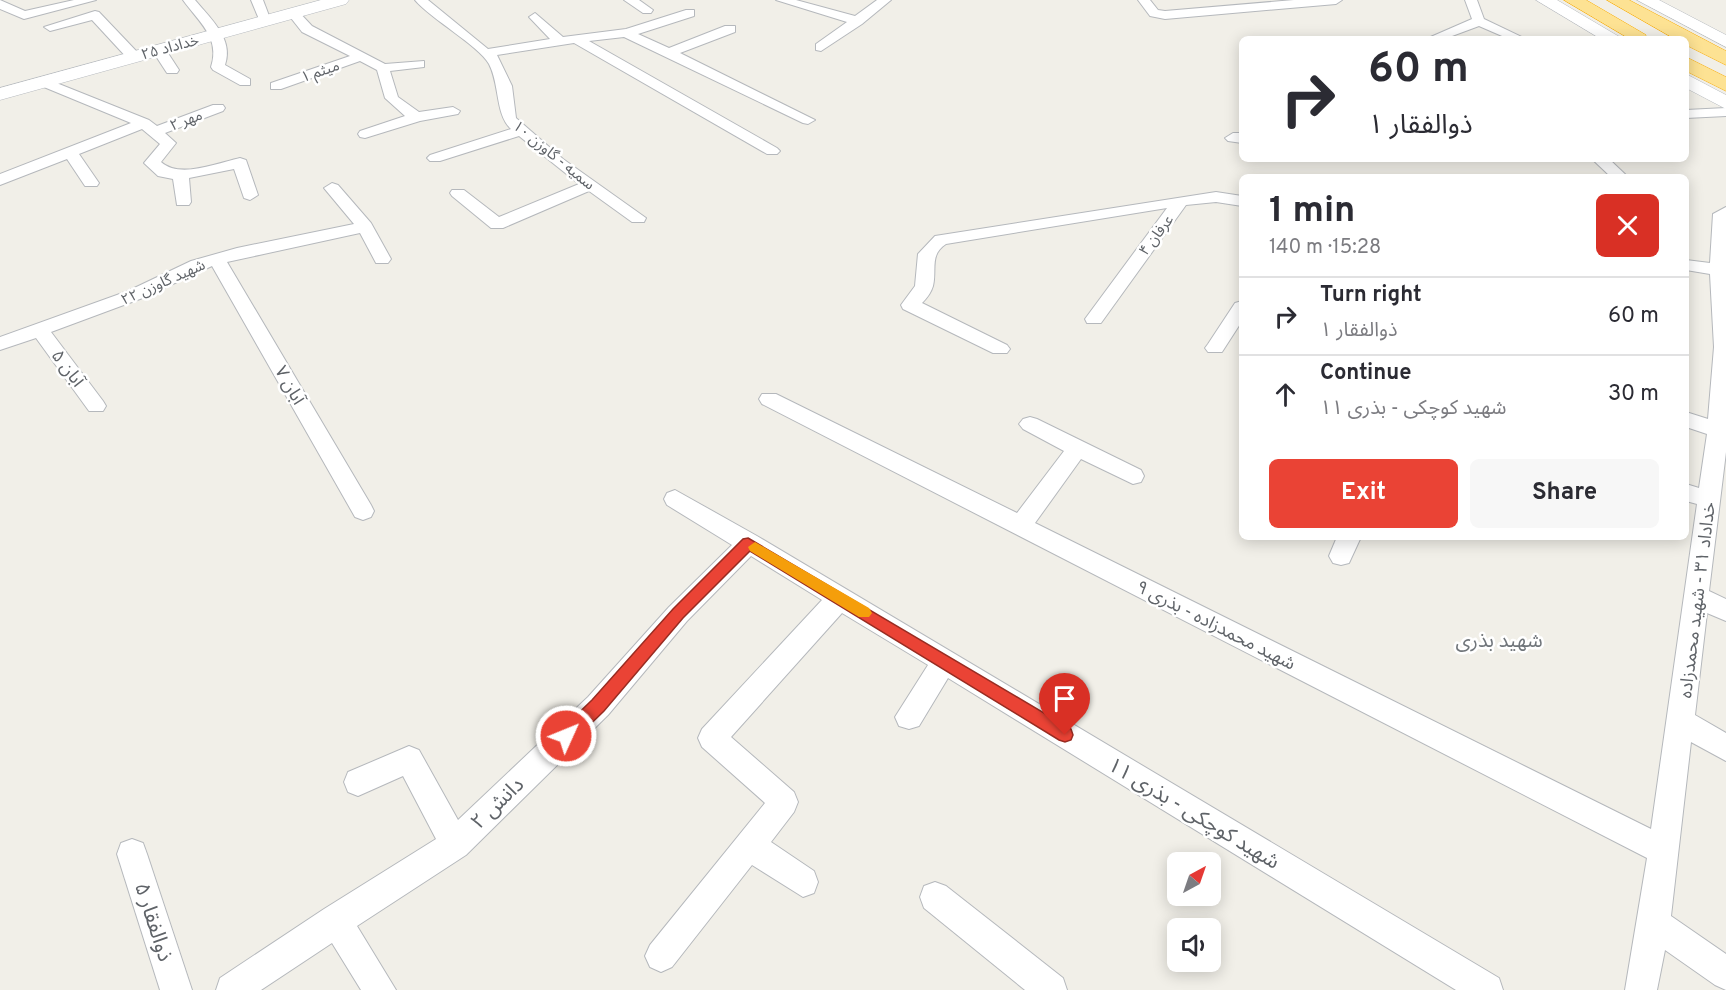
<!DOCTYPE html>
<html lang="en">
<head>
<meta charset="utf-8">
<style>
	body { margin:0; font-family:Overpass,"Noto Sans Arabic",sans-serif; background:#f7f7f7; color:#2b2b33; height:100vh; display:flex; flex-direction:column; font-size:22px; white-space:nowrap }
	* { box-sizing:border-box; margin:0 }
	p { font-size:20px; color:#7c7c81 }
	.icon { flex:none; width:33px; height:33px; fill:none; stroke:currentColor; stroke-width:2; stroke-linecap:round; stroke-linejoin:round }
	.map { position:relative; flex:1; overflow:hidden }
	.sheet { position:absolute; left:1239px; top:174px; width:450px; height:366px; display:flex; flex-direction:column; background:#fff; border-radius:9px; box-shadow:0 3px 15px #0003 }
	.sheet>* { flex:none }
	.banner { position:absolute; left:1239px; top:36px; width:450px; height:126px; border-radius:9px; box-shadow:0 3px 15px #0003; background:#fff; color:#2b2b33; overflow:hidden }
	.needle { width:39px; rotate:40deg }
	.controls { position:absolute; left:1167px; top:852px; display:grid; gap:12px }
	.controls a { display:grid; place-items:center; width:54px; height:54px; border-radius:9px; background:#fff; box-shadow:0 3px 15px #0003; font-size:30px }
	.pin { position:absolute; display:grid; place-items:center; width:51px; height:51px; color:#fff; margin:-62px -26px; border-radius:50% 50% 50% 0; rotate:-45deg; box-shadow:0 0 6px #0007 }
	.pin .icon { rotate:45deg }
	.me { position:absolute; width:66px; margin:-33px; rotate:46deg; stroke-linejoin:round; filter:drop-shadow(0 0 4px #0008) }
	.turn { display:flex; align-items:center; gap:21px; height:126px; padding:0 30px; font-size:27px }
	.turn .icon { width:78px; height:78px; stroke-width:2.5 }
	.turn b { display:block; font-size:42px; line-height:51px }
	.round { display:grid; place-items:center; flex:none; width:63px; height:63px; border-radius:9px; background:#f7f7f7 }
	.headline { display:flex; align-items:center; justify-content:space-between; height:102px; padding:0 30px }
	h1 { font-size:36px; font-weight:700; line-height:45px }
	.cta { display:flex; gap:12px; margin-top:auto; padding:12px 30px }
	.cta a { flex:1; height:69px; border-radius:9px; background:#ea4335; color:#fff; font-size:24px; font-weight:700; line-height:69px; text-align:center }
	.cta a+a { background:#f7f7f7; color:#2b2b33 }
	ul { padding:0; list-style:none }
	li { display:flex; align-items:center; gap:18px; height:78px; padding:0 30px; border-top:2px solid #e1e1e2 }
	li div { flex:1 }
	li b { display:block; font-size:22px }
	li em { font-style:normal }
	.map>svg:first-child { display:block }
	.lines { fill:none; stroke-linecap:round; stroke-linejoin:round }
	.street-casing { stroke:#b5b8bc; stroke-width:2 }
	.secondary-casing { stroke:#b6babf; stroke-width:1 }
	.highway-casing { stroke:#f9ab00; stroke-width:1 }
	.street { fill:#fff; fill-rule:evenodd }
	.secondary { fill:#fff; fill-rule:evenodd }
	.highway { fill:#fde293; fill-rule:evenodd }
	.route { fill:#ea4335; stroke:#982c22; stroke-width:1.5 }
	.slow { fill:#f59e0b }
	.labels { text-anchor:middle; stroke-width:5; stroke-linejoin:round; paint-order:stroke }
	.far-street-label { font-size:15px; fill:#5f6368; stroke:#fff }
	.street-label { font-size:18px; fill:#5f6368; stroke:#fff }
	.neighbourhood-label { font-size:20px; fill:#70757a; stroke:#fff }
	.near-street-label { font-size:21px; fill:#5f6368; stroke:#fff }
</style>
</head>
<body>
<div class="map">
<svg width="1726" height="990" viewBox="0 0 1726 990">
	<rect width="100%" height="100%" fill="#f1efe8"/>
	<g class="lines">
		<defs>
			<g id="street">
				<polygon points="0,0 25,11 74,0 96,0 24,19 0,9"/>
				<path d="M183,0h12c16,19 39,39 30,65l25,14v6h-10l-27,-15 -2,-3c10,-29 -13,-46 -28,-67z"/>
				<polygon points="251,0 263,0 271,21 269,24 261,24"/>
				<path d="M415,0h13l60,49 62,-10 -21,-22 6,-4 28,24 63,-8 60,-19h8v6l-56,18 31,14 56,-22h10v6l-55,21 135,67 -7,4 -5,-1 -179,-86 -35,4 188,107 3,3 -3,3h-10l-193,-111 -77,12 15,31 4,32 47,41 83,59 -2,4h-12l-43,-31 -86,37h-12l-39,-32 -2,-3 2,-3h12l35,27 80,-33 -60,-48 -79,25h-10l-3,-3 3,-3 81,-26c-16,-15 -11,-44 -22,-65 -10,-18 -58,-45 -74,-64z"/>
				<polygon points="624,0 639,0 653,10 651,13 643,13"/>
				<polygon points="776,0 796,0 855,16 877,0 891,0 862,24 821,51 816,50 816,44 847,22"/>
				<polygon points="1138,0 1150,0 1158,10 1165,11 1294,0 1342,0 1336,4 1165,19 1150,16"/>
				<polygon points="1465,0 1477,0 1484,19 1526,39 1509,39 1479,26 1444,39 1426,39 1472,19"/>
				<polygon points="293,9 297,10 312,26 385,64 424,61 424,67 390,71 398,97 419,112 453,107 460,111 458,114 420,121 365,138 360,137 358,134 360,131 405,116 385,98 377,70 360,61 281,89 271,89 271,83 350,56 302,32 287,13"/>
				<polygon points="95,11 99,12 139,54 139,60 129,60 92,20 50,31 44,27"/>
				<polygon points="159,46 164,47 179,70 177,73 167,73 165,70 152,50"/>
				<path d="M44,78l105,42 8,6 56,-21h10l2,3 -2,3 -58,22 11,10 -15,19c19,17 56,1 79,-4l6,2 12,35 -8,5 -6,-2 -10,-29 -45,9 2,24 -2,3h-12l-4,-26 -15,-3 -14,-13 16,-19 -18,-15 -63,25 20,29 -2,3h-12l-18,-27 -67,26v-11l131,-51 -92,-38v-6z"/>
				<polygon points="1726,108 1726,116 1686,118 1686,110"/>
				<polygon points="1233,133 1242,133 1242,143 1228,141 1225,138"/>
				<polygon points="1592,159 1609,159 1628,177 1611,177"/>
				<polygon points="332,183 338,185 371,223 391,259 388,263 376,263 360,233 227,262 371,505 374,511 371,517 363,520 355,517 212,266 140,299 51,332 103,401 106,406 103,411 89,411 36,338 0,350 0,337 128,291 191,261 237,248 354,224 324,188"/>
				<path d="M1216,192l26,4v10l-26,-4 -30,3 -85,118h-14l-2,-4 82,-111 -221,36c-17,11 -9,26 -13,42 -2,7 -7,13 -11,17l85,42 3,4 -3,4h-14l-90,-44 -2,-4 14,-19 3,-32 17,-18z"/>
				<polygon points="1726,207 1726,452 1709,591 1726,599 1726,621 1707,613 1695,715 1726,733 1726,761 1691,742 1671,916 1726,954 1726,990 1715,985 1665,950 1657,990 1625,990 1647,858 762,404 759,399 762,394 776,394 1017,513 1064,451 1023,429 1019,424 1023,419 1030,417 1037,419 1141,470 1144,476 1141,482 1133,484 1081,459 1035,523 1651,829 1697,504 1686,501 1686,484 1699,488 1707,434 1686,427 1686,412 1708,419 1714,347 1710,274 1686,270 1686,260 1710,263 1713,214"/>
				<polygon points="1242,301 1242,321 1222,352 1208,352 1205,348 1208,344 1235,303"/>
				<polygon points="675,490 757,536 1499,978 1503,990 1456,990 948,678 919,726 909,729 899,726 895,717 928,665 842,613 731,737 794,792 798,802 794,812 771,842 814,871 818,882 814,893 803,897 752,865 672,967 661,972 650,967 645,956 650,945 765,803 702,747 698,738 702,729 822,600 751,556 687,621 608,715 466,855 357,926 396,990 361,990 332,943 261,990 216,990 220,978 324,909 436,839 403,776 358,796 348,792 344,782 348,772 409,746 419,750 458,820 588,697 669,607 732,545 667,505 664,499 667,493"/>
				<polygon points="1337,537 1361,537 1349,563 1341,565 1333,563 1329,556"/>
				<polygon points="132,839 143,843 147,854 192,990 160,990 117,854 121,843"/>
				<polygon points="935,882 946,886 1063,978 1067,990 1025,990 924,908 920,897 924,886"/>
			</g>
			<g id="secondary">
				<polygon points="321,0 349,0 346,4 0,100 0,88"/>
				<polygon points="1536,0 1557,0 1623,39 1601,39"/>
				<polygon points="1637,0 1659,0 1726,35 1726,47"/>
				<polygon points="1686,74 1726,95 1726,109 1686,88"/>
			</g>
			<g id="highway">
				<polygon points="1564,0 1586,0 1646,35 1644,39 1630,39"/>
				<polygon points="1607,0 1629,0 1726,51 1726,65 1686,45 1686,39 1675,39"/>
				<polygon points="1686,57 1726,77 1726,91 1686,71"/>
			</g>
		</defs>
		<use href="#street" class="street-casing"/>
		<use href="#secondary" class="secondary-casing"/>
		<use href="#highway" class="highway-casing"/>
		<use href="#street" class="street"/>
		<use href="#secondary" class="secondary"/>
		<use href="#highway" class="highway"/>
	</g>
	<polygon class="route" points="748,538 1071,729 1073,735 1071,740 1065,742 1059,740 750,551 683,618 604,711 572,742 566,744 560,742 558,736 560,731 592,700 673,609 743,539"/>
	<polygon class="slow" points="755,542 869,608 872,613 869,617 859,617 750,551 748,547"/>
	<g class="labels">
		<g class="far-street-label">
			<text transform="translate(170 47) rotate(-15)" y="5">خداداد ۲۵</text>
			<text transform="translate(320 71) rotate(-19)" y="5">میثم ۱</text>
			<text transform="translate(186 120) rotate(-21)" y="5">مهر ۲</text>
			<text transform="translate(554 155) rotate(39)" y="5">سمیه - گاوزن ۱۰</text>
			<text transform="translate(1156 235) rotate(-53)" y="5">عرفان ۴</text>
			<text transform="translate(163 282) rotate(-24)" y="5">شهید گاوزن ۲۲</text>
		</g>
		<g class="street-label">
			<text transform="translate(68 368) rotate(53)" y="6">آبان ۵</text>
			<text transform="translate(290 385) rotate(60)" y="6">آبان ۷</text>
			<text transform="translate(1697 600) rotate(-83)" y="6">خداداد ۳۱ - شهید محمدزاده</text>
			<text transform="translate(1216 625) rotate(27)" y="6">شهید محمدزاده - بذری ۹</text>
		</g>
		<g class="neighbourhood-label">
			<text x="1499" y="647">شهید بذری</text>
		</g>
		<g class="near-street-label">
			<text transform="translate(497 803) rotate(-44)" y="7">دانش ۲</text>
			<text transform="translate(1194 813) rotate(31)" y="7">شهید کوچکی - بذری ۱۱</text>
			<text transform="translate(154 922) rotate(72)" y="7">ذوالفقار ۵</text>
		</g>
	</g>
</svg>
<div class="controls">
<a><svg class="needle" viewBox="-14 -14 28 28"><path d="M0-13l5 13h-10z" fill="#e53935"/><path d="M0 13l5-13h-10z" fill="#7c7c81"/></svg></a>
<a><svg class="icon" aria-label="sound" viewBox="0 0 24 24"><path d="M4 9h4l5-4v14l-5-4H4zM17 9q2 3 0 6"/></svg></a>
</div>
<div class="pin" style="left:1065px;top:735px;background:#d93025"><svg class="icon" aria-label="arrive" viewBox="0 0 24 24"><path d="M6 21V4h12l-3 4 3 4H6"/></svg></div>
<svg class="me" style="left:566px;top:736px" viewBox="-20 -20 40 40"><circle r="17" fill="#ea4335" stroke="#fff" stroke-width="3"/><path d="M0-11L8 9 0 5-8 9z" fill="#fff"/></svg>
<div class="banner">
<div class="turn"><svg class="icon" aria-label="right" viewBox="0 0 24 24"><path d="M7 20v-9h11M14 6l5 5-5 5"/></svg><div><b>60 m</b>ذوالفقار ۱</div></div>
</div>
<section class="sheet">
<div class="headline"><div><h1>1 min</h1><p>140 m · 15:28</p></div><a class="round" style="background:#d93025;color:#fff"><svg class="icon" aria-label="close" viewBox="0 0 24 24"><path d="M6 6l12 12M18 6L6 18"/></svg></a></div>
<ul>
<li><svg class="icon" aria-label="right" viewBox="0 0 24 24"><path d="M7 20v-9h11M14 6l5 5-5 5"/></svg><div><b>Turn right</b><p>ذوالفقار ۱</p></div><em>60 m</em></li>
<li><svg class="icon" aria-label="ahead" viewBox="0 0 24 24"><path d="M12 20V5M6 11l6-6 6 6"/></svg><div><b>Continue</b><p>شهید کوچکی - بذری ۱۱</p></div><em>30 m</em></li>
</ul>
<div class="cta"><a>Exit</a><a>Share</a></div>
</section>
</div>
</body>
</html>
